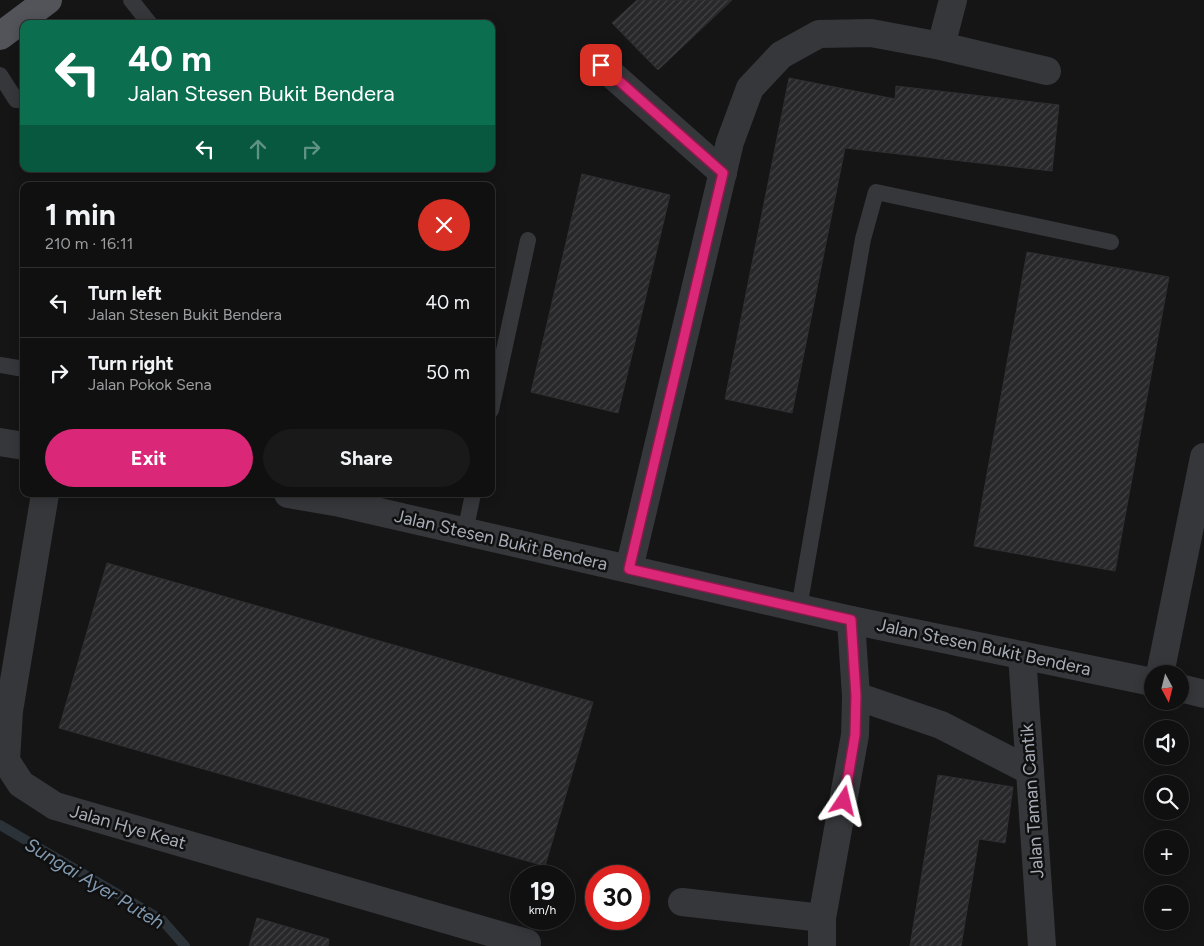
<!DOCTYPE html>
<html lang="en">
<head>
<meta charset="utf-8">
<style>
	body { margin:0; font-family:Figtree,sans-serif; background:#191919; color:#f1f3f6; height:100vh; display:flex; flex-direction:column; font-size:19px; white-space:nowrap }
	* { box-sizing:border-box; margin:0 }
	p { font-size:16px; color:#9c9d9f }
	.icon { flex:none; width:28px; height:28px; fill:none; stroke:currentColor; stroke-width:2; stroke-linecap:round; stroke-linejoin:round }
	.map { position:relative; flex:1; overflow:hidden }
	.panel { position:absolute; left:20px; top:182px; width:475px; height:315px; display:flex; flex-direction:column; background:#101010; border-radius:10px; box-shadow:0 2px 12px #0003,0 0 0 1px #303030 }
	.panel>* { flex:none }
	.top-card { position:absolute; left:20px; top:20px; width:475px; height:152px; border-radius:10px; box-shadow:0 2px 12px #0003,0 0 0 1px #303030; background:#0b6e4f; color:#fff; overflow:hidden }
	.needle { width:32px; rotate:173deg }
	.buttons { position:absolute; left:1144px; top:665px; display:grid; gap:10px }
	.buttons a { display:grid; place-items:center; width:45px; height:45px; border-radius:50%; background:#101010; box-shadow:0 2px 12px #0003,0 0 0 1px #303030; font-size:25px }
	.speed { position:absolute; left:510px; top:865px; display:flex; gap:10px; font-size:25px; font-weight:700; text-align:center }
	.speed>* { display:grid; place-content:center; width:65px; height:65px; border-radius:50%; background:#101010; box-shadow:0 2px 12px #0003,0 0 0 1px #303030; line-height:1 }
	.speed small { font-size:12px; font-weight:400 }
	.speed .limit { border:8px solid #d22; background:#fff; color:#111 }
	.pin { position:absolute; display:grid; place-items:center; width:42px; height:42px; color:#fff; margin:-21px; border-radius:10px; box-shadow:0 2px 8px #0006 }
	.me { position:absolute; width:55px; margin:-28px; rotate:10deg; stroke-linejoin:round; filter:drop-shadow(0 0 4px #0008) }
	.turn { display:flex; align-items:center; gap:18px; height:105px; padding:0 25px; font-size:22px }
	.turn .icon { width:65px; height:65px; stroke-width:2.5 }
	.turn b { display:block; font-size:35px; line-height:42px }
	.lanes { display:flex; align-items:center; height:48px; padding:0 25px; background:#0003; justify-content:center; gap:25px; direction:ltr }
	.lanes .off { opacity:.35 }
	.round { display:grid; place-items:center; flex:none; width:52px; height:52px; border-radius:26px; background:#191919 }
	.head { display:flex; align-items:center; justify-content:space-between; height:85px; padding:0 25px }
	h1 { font-size:30px; font-weight:700; line-height:38px }
	.cta { display:flex; gap:10px; margin-top:auto; padding:10px 25px }
	.cta a { flex:1; height:58px; border-radius:30px; background:#db2777; color:#fff; font-size:20px; font-weight:700; line-height:58px; text-align:center }
	.cta a+a { background:#191919; color:#f1f3f6 }
	ul { padding:0; list-style:none }
	li { display:flex; align-items:center; gap:15px; height:70px; padding:0 25px; border-top:1px solid #303030 }
	li div { flex:1 }
	li b { display:block; font-size:19px }
	li em { font-style:normal }
	.map>svg:first-child { display:block }
	.lines { fill:none; stroke-linecap:round; stroke-linejoin:round }
	.stream { stroke:#2b3339; stroke-width:10 }
	.building { fill:url(#building-hatch); stroke:#2f2f32 }
	.service { stroke:#36373b; stroke-width:16 }
	.minor { stroke:#36373b; stroke-width:28 }
	.tertiary { stroke:#36373b; stroke-width:28 }
	.primary { stroke:#52545a; stroke-width:28 }
	.route-casing { stroke:#8e194d; stroke-width:12 }
	.route { stroke:#db2777; stroke-width:9 }
	.labels { text-anchor:middle; stroke-width:5; stroke-linejoin:round; paint-order:stroke }
	.street-label { font-size:18px; fill:#a7acb6; stroke:#101011 }
	.water-label { font-size:19px; font-style:italic; fill:#8099af; stroke:#101011 }
</style>
</head>
<body>
<div class="map">
<svg width="1204" height="946" viewBox="0 0 1204 946">
	<defs>
		<pattern id="building-hatch" width="6" height="6" patternUnits="userSpaceOnUse" patternTransform="scale(1.25)"><rect width="6" height="6" fill="#28282a"/><path d="M-1 1l2-2M0 6l6-6M5 7l2-2" fill="none" stroke="#444447"/></pattern>
	</defs>
	<rect width="100%" height="100%" fill="#151516"/>
	<g class="lines">
		<polyline class="stream" points="0,825 162,920 185,946"/>
	</g>
	<g class="building">
		<polygon points="637,0 732,0 658,70 612,23"/>
		<polygon points="789,78 895,99 896,86 1059,105 1052,171 845,148 792,413 725,399"/>
		<polygon points="582,174 670,195 618,413 531,392"/>
		<polygon points="1027,252 1169,277 1115,571 974,546"/>
		<polygon points="107,563 593,702 545,866 59,728"/>
		<polygon points="938,775 1013,787 1005,843 979,839 961,946 910,946"/>
		<polygon points="257,918 329,939 328,946 249,946"/>
	</g>
	<g class="lines">
		<g class="service">
			<polyline points="131,0 150,24"/>
			<polyline points="0,75 16,100 24,100"/>
			<polyline points="0,365 24,369"/>
			<polyline points="491,410 528,240"/>
			<polyline points="465,532 473,494"/>
			<polyline points="799,608 863,239 876,192 1111,242"/>
		</g>
		<g class="minor">
			<polyline points="941,46 953,0"/>
			<polyline points="601,65 723,173"/>
			<polyline points="45,494 9,711 6,761 21,784 55,806 527,943"/>
			<polyline points="629,569 730,142 750,88 781,55 819,34 871,33 941,46 1047,71"/>
			<polyline points="1022,655 1042,946"/>
			<polyline points="1160,674 1204,457"/>
			<polyline points="856,696 941,725 1030,771"/>
			<polyline points="682,902 822,918"/>
			<polyline points="822,946 822,918 855,735 856,696 851,620"/>
		</g>
		<g class="tertiary">
			<polyline points="0,442 24,446"/>
			<polyline points="288,494 340,503 851,620 1152,682"/>
			<polyline points="1180,688 1204,694"/>
		</g>
		<polyline class="primary" points="0,36 48,0"/>
	</g>
	<g class="lines">
		<defs>
			<polyline id="route" points="601,65 723,173 629,569 851,620 856,696 855,735 844,801"/>
		</defs>
		<use href="#route" class="route-casing"/>
		<use href="#route" class="route"/>
	</g>
	<g class="labels">
		<g class="street-label">
			<text transform="translate(501 540) rotate(13)" y="6">Jalan Stesen Bukit Bendera</text>
			<text transform="translate(984 647) rotate(12)" y="6">Jalan Stesen Bukit Bendera</text>
			<text transform="translate(1032 801) rotate(-94)" y="6">Jalan Taman Cantik</text>
			<text transform="translate(128 827) rotate(16)" y="6">Jalan Hye Keat</text>
		</g>
		<g class="water-label">
			<text transform="translate(95 883) rotate(31)" y="7">Sungai Ayer Puteh</text>
		</g>
	</g>
</svg>
<div class="buttons">
<a><svg class="needle" viewBox="-14 -14 28 28"><path d="M0-13l5 13h-10z" fill="#e53935"/><path d="M0 13l5-13h-10z" fill="#9c9d9f"/></svg></a>
<a><svg class="icon" aria-label="sound" viewBox="0 0 24 24"><path d="M4 9h4l5-4v14l-5-4H4zM17 9q2 3 0 6"/></svg></a>
<a><svg class="icon" aria-label="search" viewBox="0 0 24 24"><circle cx="10" cy="10" r="6"/><path d="M15 15l6 6"/></svg></a>
<a>+</a>
<a>−</a>
</div>
<div class="speed"><div>19<small>km/h</small></div><div class="limit">30</div></div>
<div class="pin" style="left:601px;top:65px;background:#d93025"><svg class="icon" aria-label="arrive" viewBox="0 0 24 24"><path d="M6 21V4h12l-3 4 3 4H6"/></svg></div>
<svg class="me" style="left:844px;top:801px" viewBox="-20 -20 40 40"><path d="M0-17L14 15 0 8-14 15z" fill="#db2777" stroke="#fff" stroke-width="4"/></svg>
<div class="top-card">
<div class="turn"><svg class="icon" aria-label="left" viewBox="0 0 24 24"><path d="M17 20v-9H6M10 6l-5 5 5 5"/></svg><div><b>40 m</b>Jalan Stesen Bukit Bendera</div></div>
<div class="lanes"><svg class="icon" aria-label="left" viewBox="0 0 24 24"><path d="M17 20v-9H6M10 6l-5 5 5 5"/></svg><svg class="icon off" aria-label="ahead" viewBox="0 0 24 24"><path d="M12 20V5M6 11l6-6 6 6"/></svg><svg class="icon off" aria-label="right" viewBox="0 0 24 24"><path d="M7 20v-9h11M14 6l5 5-5 5"/></svg></div>
</div>
<section class="panel">
<div class="head"><div><h1>1 min</h1><p>210 m · 16:11</p></div><a class="round" style="background:#d93025;color:#fff"><svg class="icon" aria-label="close" viewBox="0 0 24 24"><path d="M6 6l12 12M18 6L6 18"/></svg></a></div>
<ul>
<li><svg class="icon" aria-label="left" viewBox="0 0 24 24"><path d="M17 20v-9H6M10 6l-5 5 5 5"/></svg><div><b>Turn left</b><p>Jalan Stesen Bukit Bendera</p></div><em>40 m</em></li>
<li><svg class="icon" aria-label="right" viewBox="0 0 24 24"><path d="M7 20v-9h11M14 6l5 5-5 5"/></svg><div><b>Turn right</b><p>Jalan Pokok Sena</p></div><em>50 m</em></li>
</ul>
<div class="cta"><a>Exit</a><a>Share</a></div>
</section>
</div>
</body>
</html>
